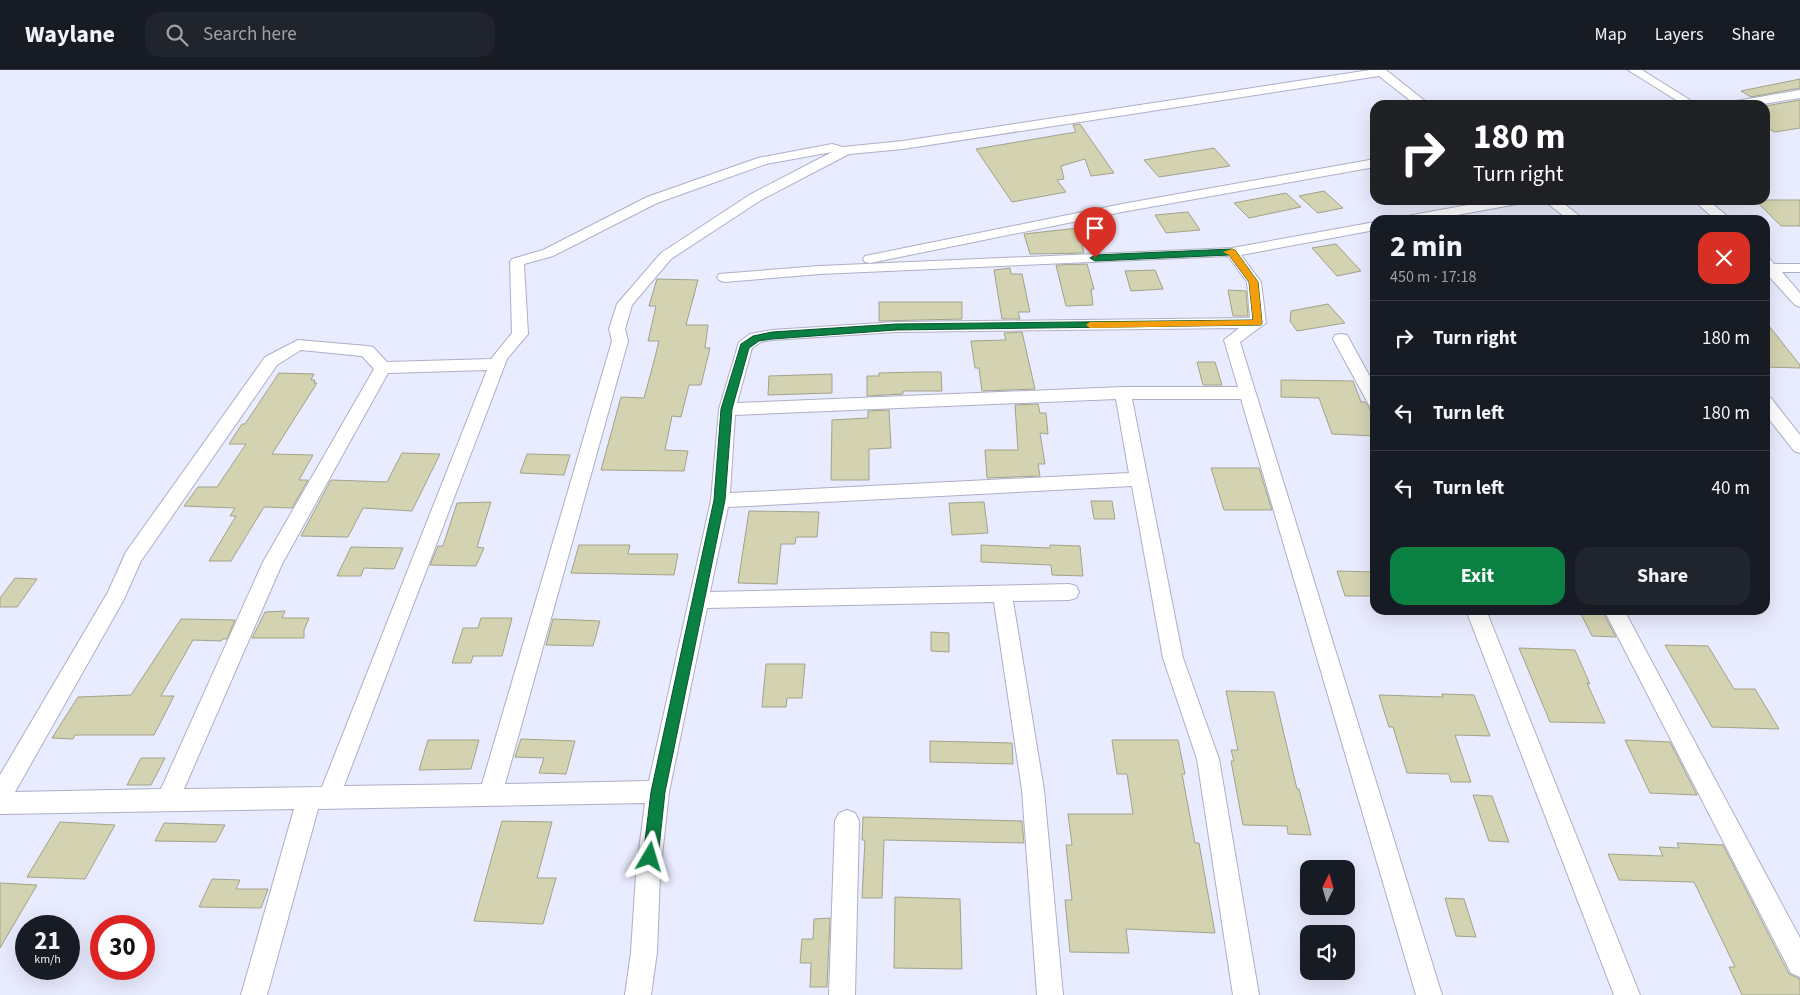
<!DOCTYPE html>
<html lang="en">
<head>
<meta charset="utf-8">
<style>
	body { margin:0; font-family:"Source Sans 3",sans-serif; background:#20242c; color:#f1f3f6; height:100vh; display:flex; flex-direction:column; font-size:19px; white-space:nowrap }
	* { box-sizing:border-box; margin:0 }
	p { font-size:16px; color:#9ea1a6 }
	.icon { flex:none; width:28px; height:28px; fill:none; stroke:currentColor; stroke-width:2; stroke-linecap:round; stroke-linejoin:round }
	.map { position:relative; flex:1; overflow:hidden }
	.sheet { position:absolute; left:1370px; top:145px; width:400px; height:400px; display:flex; flex-direction:column; background:#171b24; border-radius:15px; box-shadow:0 5px 20px #0002 }
	.sheet>* { flex:none }
	.guide { position:absolute; left:1370px; top:30px; width:400px; height:105px; border-radius:15px; box-shadow:0 5px 20px #0002; background:#202124; color:#fff; overflow:hidden }
	.needle { width:32px; rotate:5deg }
	.controls { position:absolute; left:1300px; top:790px; display:grid; gap:10px }
	.controls a { display:grid; place-items:center; width:55px; height:55px; border-radius:10px; background:#171b24; box-shadow:0 5px 20px #0002; font-size:25px }
	.speed { position:absolute; left:15px; top:845px; display:flex; gap:10px; font-size:25px; font-weight:700; text-align:center }
	.speed>* { display:grid; place-content:center; width:65px; height:65px; border-radius:50%; background:#171b24; box-shadow:0 5px 20px #0002; line-height:1 }
	.speed small { font-size:12px; font-weight:400 }
	.speed .limit { border:8px solid #d22; background:#fff; color:#111 }
	.pin { position:absolute; display:grid; place-items:center; width:42px; height:42px; color:#fff; margin:-51px -21px; border-radius:50% 50% 50% 0; rotate:-45deg; box-shadow:0 0 5px #0007 }
	.pin .icon { rotate:45deg }
	.me { position:absolute; width:55px; margin:-28px; rotate:7deg; stroke-linejoin:round; filter:drop-shadow(0 0 4px #0008) }
	.turn { display:flex; align-items:center; gap:18px; height:105px; padding:0 20px; font-size:22px }
	.turn .icon { width:65px; height:65px; stroke-width:2.5 }
	.turn b { display:block; font-size:35px; line-height:42px }
	.round { display:grid; place-items:center; flex:none; width:52px; height:52px; border-radius:15px; background:#20242c }
	.head { display:flex; align-items:center; justify-content:space-between; height:85px; padding:0 20px }
	h1 { font-size:30px; font-weight:700; line-height:38px }
	.button { display:flex; gap:10px; margin-top:auto; padding:10px 20px }
	.button a { flex:1; height:58px; border-radius:15px; background:#0b8043; color:#fff; font-size:20px; font-weight:700; line-height:58px; text-align:center }
	.button a+a { background:#20242c; color:#f1f3f6 }
	ul { padding:0; list-style:none }
	li { display:flex; align-items:center; gap:15px; height:75px; padding:0 20px; border-top:1px solid #363941 }
	li div { flex:1 }
	li b { display:block; font-size:19px }
	li em { font-style:normal }
	header { display:flex; align-items:center; gap:30px; box-sizing:border-box; height:70px; padding:0 25px; background:#171b24; border-bottom:1px solid #363941 }
	header strong { font-size:24px }
	nav { display:flex; gap:28px; margin-inline-start:auto; font-size:18px }
	.search { width:350px; height:45px; background:#20242c; display:flex; align-items:center; gap:12px; box-sizing:border-box; padding:0 18px; border-radius:15px; color:#9ea1a6; font-size:19px }
	.map>svg:first-child { display:block }
	.building { fill:#d3d3b1; stroke:#a2a28b }
	.lines { fill:none; stroke-linecap:round; stroke-linejoin:round }
	.minor-casing { stroke:#adafc6; stroke-width:2 }
	.minor { fill:#fff; fill-rule:evenodd }
	.route { fill:#0b8043; stroke:#07532c }
	.slow { fill:#f59e0b }
</style>
</head>
<body>
<header>
<strong>Waylane</strong>
<div class="search"><svg class="icon" aria-label="search" viewBox="0 0 24 24"><circle cx="10" cy="10" r="6"/><path d="M15 15l6 6"/></svg>Search here</div>
<nav><a>Map</a><a>Layers</a><a>Share</a></nav>
</header>
<div class="map">
<svg width="1800" height="925" viewBox="0 0 1800 925">
	<rect width="100%" height="100%" fill="#e9ebfe"/>
	<g class="building">
		<polygon points="1800,9 1800,18 1751,27 1741,21"/>
		<polygon points="1800,30 1800,58 1775,62 1765,57 1765,36"/>
		<polygon points="1080,54 1114,103 1091,106 1085,89 1061,96 1064,109 1057,110 1066,122 1012,132 976,79 1076,62 1073,55"/>
		<polygon points="1214,78 1230,96 1159,107 1144,90"/>
		<polygon points="1324,121 1343,138 1318,143 1299,126"/>
		<polygon points="1286,123 1301,137 1249,148 1234,133"/>
		<polygon points="1755,130 1800,130 1800,156 1781,156"/>
		<polygon points="1188,142 1200,160 1166,163 1155,145"/>
		<polygon points="1078,158 1084,183 1030,184 1024,164"/>
		<polygon points="1336,174 1361,201 1337,206 1312,178"/>
		<polygon points="1087,194 1094,219 1091,219 1093,235 1066,236 1056,195"/>
		<polygon points="1010,198 1011,204 1022,204 1030,242 1018,242 1020,249 1002,249 994,200"/>
		<polygon points="1155,200 1163,219 1131,221 1125,201"/>
		<polygon points="657,209 698,210 686,255 708,255 705,278 710,278 701,315 689,315 681,347 672,346 665,380 688,381 684,401 601,400 621,327 644,328 653,295 659,271 648,271 656,236 649,236"/>
		<polygon points="1228,220 1246,221 1248,246 1233,246"/>
		<polygon points="879,232 962,232 962,249 879,251"/>
		<polygon points="1328,234 1345,253 1297,261 1290,251 1291,241"/>
		<polygon points="1765,251 1800,295 1800,298 1765,297"/>
		<polygon points="1022,262 1035,319 982,321 979,298 975,298 971,271 1006,270 1004,263"/>
		<polygon points="1197,292 1215,292 1222,315 1203,315"/>
		<polygon points="919,302 941,302 942,321 903,321 903,324 867,326 867,306 879,306 879,303"/>
		<polygon points="279,303 314,304 311,310 315,310 314,313 317,313 272,384 313,385 299,410 308,410 292,438 264,437 231,491 209,491 236,446 230,446 235,438 184,436 198,417 217,417 246,374 229,374 242,354 245,354"/>
		<polygon points="832,304 832,323 768,325 769,306"/>
		<polygon points="1281,310 1353,311 1361,332 1365,332 1369,337 1375,354 1375,366 1332,364 1319,328 1281,327"/>
		<polygon points="1038,334 1040,343 1046,343 1048,364 1040,363 1045,394 1038,394 1040,406 987,408 985,380 1018,380 1015,335"/>
		<polygon points="889,340 891,378 869,379 869,410 831,410 832,350 868,348 868,341"/>
		<polygon points="402,383 440,384 412,441 363,438 348,467 301,466 331,410 387,412"/>
		<polygon points="527,384 570,385 564,405 520,403"/>
		<polygon points="1211,398 1259,398 1272,440 1224,440"/>
		<polygon points="1091,431 1112,431 1115,449 1094,449"/>
		<polygon points="491,432 477,477 484,478 476,496 430,495 438,476 443,476 457,433"/>
		<polygon points="984,432 988,463 952,465 949,433"/>
		<polygon points="749,441 819,442 817,467 796,467 795,474 781,474 777,514 738,513"/>
		<polygon points="579,475 630,475 628,484 678,484 674,505 571,503"/>
		<polygon points="981,475 1050,478 1050,475 1080,476 1083,506 1052,505 1051,495 981,492"/>
		<polygon points="351,477 403,478 394,499 364,498 361,506 337,506"/>
		<polygon points="1337,501 1375,502 1375,526 1345,526"/>
		<polygon points="15,508 37,509 17,537 0,537 0,528"/>
		<polygon points="1579,540 1602,541 1616,567 1592,566"/>
		<polygon points="285,541 282,548 309,548 304,560 304,568 252,568 265,542"/>
		<polygon points="481,548 512,548 502,586 473,586 471,593 452,593 463,558 478,558"/>
		<polygon points="181,549 235,550 227,569 222,569 221,571 193,570 161,626 174,626 154,665 75,665 73,669 52,668 78,627 131,625"/>
		<polygon points="553,549 600,551 593,576 546,575"/>
		<polygon points="931,562 949,563 949,582 931,581"/>
		<polygon points="1665,575 1708,576 1734,619 1755,619 1779,659 1712,657"/>
		<polygon points="1519,578 1575,580 1590,614 1587,613 1605,653 1550,652"/>
		<polygon points="766,594 805,594 802,628 787,628 786,637 762,637"/>
		<polygon points="1226,621 1274,622 1297,719 1299,719 1311,765 1288,764 1287,756 1243,755 1231,691 1234,691 1231,680 1238,680"/>
		<polygon points="1442,624 1474,625 1490,666 1455,665 1471,712 1451,712 1449,704 1407,703 1393,657 1389,657 1379,625 1443,627"/>
		<polygon points="521,669 575,671 566,704 539,703 544,688 515,687"/>
		<polygon points="428,670 479,670 471,699 419,700"/>
		<polygon points="1112,670 1178,670 1185,704 1182,704 1195,773 1199,773 1215,863 1126,859 1129,883 1070,882 1065,830 1072,830 1066,775 1072,775 1068,744 1133,744 1127,704 1117,704"/>
		<polygon points="1625,670 1670,672 1697,725 1650,723"/>
		<polygon points="930,671 1012,673 1013,694 930,692"/>
		<polygon points="141,688 165,688 151,715 127,715"/>
		<polygon points="1473,725 1492,726 1509,772 1489,771"/>
		<polygon points="863,747 1022,751 1024,773 884,770 882,828 862,828 865,770 862,770"/>
		<polygon points="502,751 552,752 537,808 556,808 543,854 474,851"/>
		<polygon points="60,752 115,755 85,809 27,807"/>
		<polygon points="164,753 225,755 216,772 155,771"/>
		<polygon points="1677,773 1723,775 1789,904 1800,909 1800,925 1742,925 1729,897 1735,897 1694,812 1619,810 1608,784 1663,786 1659,777 1679,778"/>
		<polygon points="212,809 240,810 236,819 268,819 261,838 199,837"/>
		<polygon points="0,813 37,815 0,878"/>
		<polygon points="895,827 960,829 962,899 894,898"/>
		<polygon points="1445,828 1464,829 1476,867 1456,866"/>
		<polygon points="830,848 827,917 810,917 811,893 800,893 802,869 813,869 814,849"/>
	</g>
	<g class="lines">
		<defs>
			<g id="minor">
				<path d="M1370,0h16l44,35h-14l-37,-29 -476,73 -54,5 -88,46 -90,59 -39,46 -7,24 3,12 -123,443 144,-3 62,-281 8,-91 20,-67 11,-8 22,-4 124,-8 354,-4 -3,-36 -19,-26 -408,18 -96,8 -5,-2 -2,-3 2,-3 101,-8 412,-18 143,-26v8l-134,25 20,27 5,41 -26,19 202,653h-26l-175,-596h-109l51,259 36,101 40,236h-26l-36,-236 -34,-101 -31,-172 -404,21 -18,85 359,-8 7,2 3,6 -3,6 -7,2 -56,1 31,189 19,205h-26l-15,-205 -28,-188 -287,6 -38,184 -9,82 -3,78 -6,43h-26l6,-43 5,-78 9,-71 -327,6 -51,186h-26l53,-186 -294,5v-39l108,-183 18,-40 139,-195 33,-17 69,6 6,1 14,15 104,-3 21,-26 -2,-71 2,-3 31,-9 104,-53 111,-39 74,-14 11,3 60,-6zM832,82l-81,42 -90,59 -44,51 -8,25 3,12 -130,443 -138,2 163,-427 21,-25 -4,-70 29,-8 104,-53 109,-39zM1239,258l-15,12 14,47h-115l-386,16 15,-55 9,-6 11,-2 124,-8zM301,280l61,6 12,13 -111,193 -102,227 -146,3 108,-191 18,-40 136,-196zM487,300l-165,417 -138,2 98,-225 106,-191zM1116,329l13,74 -399,20 5,-78z"/>
				<polygon points="1628,0 1642,0 1698,35 1684,35"/>
				<polygon points="1800,20 1800,28 1757,35 1730,35 1736,31"/>
				<polygon points="1375,89 1375,97 1122,142 870,193 865,192 863,189 865,186 870,185 1122,134"/>
				<polygon points="1495,130 1524,130 1517,134 1430,150 1400,150 1407,146"/>
				<polygon points="1543,130 1559,130 1585,150 1569,150"/>
				<polygon points="1693,130 1708,130 1732,150 1716,150"/>
				<polygon points="1765,188 1770,189 1774,194 1800,194 1800,202 1782,202 1800,223 1800,237 1795,235 1765,202"/>
				<polygon points="1341,264 1347,265 1375,316 1375,337 1369,335 1333,269 1335,265"/>
				<polygon points="1765,326 1771,328 1800,365 1800,383 1794,381 1765,344"/>
				<polygon points="1466,540 1486,540 1640,925 1614,925"/>
				<polygon points="1604,540 1624,540 1800,868 1800,907 1791,903"/>
				<polygon points="847,740 855,743 859,751 855,925 829,925 835,751 839,743"/>
			</g>
		</defs>
		<use href="#minor" class="minor-casing"/>
		<use href="#minor" class="minor"/>
	</g>
	<polygon class="route" points="1232,179 1235,180 1258,212 1262,253 1261,255 896,260 772,269 759,271 749,278 732,339 725,430 665,722 658,787 655,792 650,794 645,792 643,787 651,722 714,430 721,339 741,274 753,266 772,262 896,254 1253,250 1249,212 1229,185 1095,191 1090,188 1095,185"/>
	<polygon class="slow" points="1232,179 1235,180 1258,212 1262,253 1261,255 1090,258 1086,255 1090,252 1253,250 1249,212 1229,185 1223,182"/>
</svg>
<div class="controls">
<a><svg class="needle" viewBox="-14 -14 28 28"><path d="M0-13l5 13h-10z" fill="#e53935"/><path d="M0 13l5-13h-10z" fill="#9ea1a6"/></svg></a>
<a><svg class="icon" aria-label="sound" viewBox="0 0 24 24"><path d="M4 9h4l5-4v14l-5-4H4zM17 9q2 3 0 6"/></svg></a>
</div>
<div class="speed"><div>21<small>km/h</small></div><div class="limit">30</div></div>
<div class="pin" style="left:1095px;top:188px;background:#d93025"><svg class="icon" aria-label="arrive" viewBox="0 0 24 24"><path d="M6 21V4h12l-3 4 3 4H6"/></svg></div>
<svg class="me" style="left:650px;top:787px" viewBox="-20 -20 40 40"><path d="M0-17L14 15 0 8-14 15z" fill="#0b8043" stroke="#fff" stroke-width="4"/></svg>
<div class="guide">
<div class="turn"><svg class="icon" aria-label="right" viewBox="0 0 24 24"><path d="M7 20v-9h11M14 6l5 5-5 5"/></svg><div><b>180 m</b>Turn right</div></div>
</div>
<section class="sheet">
<div class="head"><div><h1>2 min</h1><p>450 m · 17:18</p></div><a class="round" style="background:#d93025;color:#fff"><svg class="icon" aria-label="close" viewBox="0 0 24 24"><path d="M6 6l12 12M18 6L6 18"/></svg></a></div>
<ul>
<li><svg class="icon" aria-label="right" viewBox="0 0 24 24"><path d="M7 20v-9h11M14 6l5 5-5 5"/></svg><div><b>Turn right</b></div><em>180 m</em></li>
<li><svg class="icon" aria-label="left" viewBox="0 0 24 24"><path d="M17 20v-9H6M10 6l-5 5 5 5"/></svg><div><b>Turn left</b></div><em>180 m</em></li>
<li><svg class="icon" aria-label="left" viewBox="0 0 24 24"><path d="M17 20v-9H6M10 6l-5 5 5 5"/></svg><div><b>Turn left</b></div><em>40 m</em></li>
</ul>
<div class="button"><a>Exit</a><a>Share</a></div>
</section>
</div>
</body>
</html>
